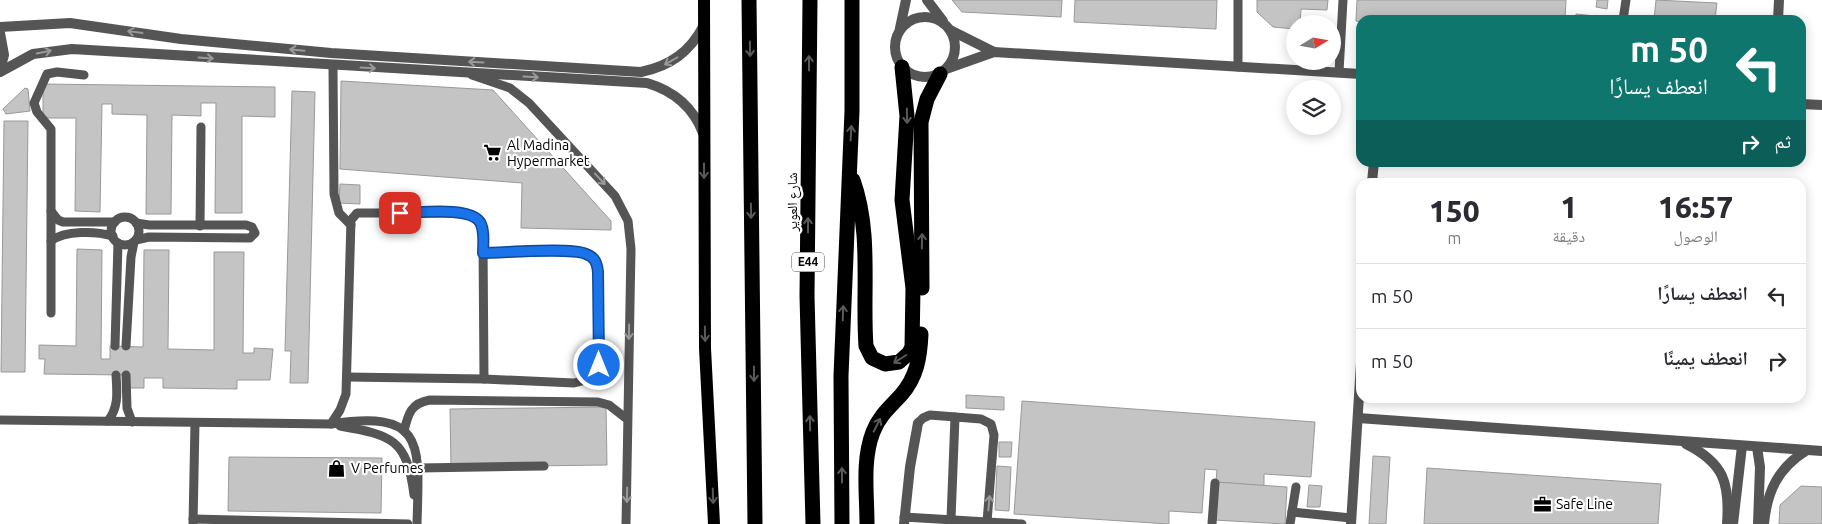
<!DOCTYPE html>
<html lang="ar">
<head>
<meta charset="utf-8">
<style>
	body { margin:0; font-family:Ubuntu,"Noto Naskh Arabic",sans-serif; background:#f7f7f7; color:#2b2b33; direction:rtl; height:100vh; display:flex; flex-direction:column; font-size:19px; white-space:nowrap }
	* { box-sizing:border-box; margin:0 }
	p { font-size:16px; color:#7c7c81 }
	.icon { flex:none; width:28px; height:28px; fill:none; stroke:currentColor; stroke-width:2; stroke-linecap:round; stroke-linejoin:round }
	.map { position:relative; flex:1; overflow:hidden; direction:ltr }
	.side { position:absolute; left:1356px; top:178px; width:450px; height:225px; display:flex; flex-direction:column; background:#fff; border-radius:15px; box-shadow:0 2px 12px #0003; direction:rtl }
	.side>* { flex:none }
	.guide { position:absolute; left:1356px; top:15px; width:450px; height:152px; border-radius:15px; box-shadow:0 2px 12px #0003; direction:rtl; background:#0f766e; color:#fff; overflow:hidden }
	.needle { width:32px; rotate:79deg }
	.controls { position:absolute; left:1286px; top:15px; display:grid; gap:10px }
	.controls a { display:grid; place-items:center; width:55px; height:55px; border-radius:50%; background:#fff; box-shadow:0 2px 12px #0003; font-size:25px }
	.pin { position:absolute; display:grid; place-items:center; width:42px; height:42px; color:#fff; margin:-21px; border-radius:10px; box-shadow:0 2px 8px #0006 }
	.me { position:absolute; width:55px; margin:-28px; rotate:0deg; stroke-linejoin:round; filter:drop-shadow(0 0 4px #0008) }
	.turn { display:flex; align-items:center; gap:18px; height:105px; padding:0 15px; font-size:22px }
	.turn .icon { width:65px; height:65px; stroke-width:2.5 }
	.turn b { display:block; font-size:35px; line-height:42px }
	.then { display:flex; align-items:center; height:48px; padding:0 15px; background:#0003; gap:10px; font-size:19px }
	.eta { display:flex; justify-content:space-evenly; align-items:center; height:85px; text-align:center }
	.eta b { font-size:30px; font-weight:800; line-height:35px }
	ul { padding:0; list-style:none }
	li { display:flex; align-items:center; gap:15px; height:65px; padding:0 15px; border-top:1px solid #e1e1e2 }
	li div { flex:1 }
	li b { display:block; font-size:19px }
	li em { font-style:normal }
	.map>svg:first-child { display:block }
	.building { fill:#c4c4c4; stroke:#999 }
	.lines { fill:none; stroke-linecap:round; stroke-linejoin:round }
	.service { stroke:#555; stroke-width:9 }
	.minor { stroke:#555; stroke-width:10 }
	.tertiary { stroke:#555; stroke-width:10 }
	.primary { stroke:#000; stroke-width:12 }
	.motorway { stroke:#000; stroke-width:15 }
	.oneway { stroke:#999 }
	.oneway2 { stroke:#595959 }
	.route-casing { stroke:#114b97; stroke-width:12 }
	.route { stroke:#1a73e8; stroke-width:9 }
	.labels { text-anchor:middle; stroke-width:4.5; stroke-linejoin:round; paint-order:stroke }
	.shield { fill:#fff; stroke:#4c4c4c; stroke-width:1 }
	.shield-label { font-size:12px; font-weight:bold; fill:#000 }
	.poi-label { font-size:14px; fill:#000; stroke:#fff; text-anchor:start }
	.street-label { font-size:14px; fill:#000; stroke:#fff }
</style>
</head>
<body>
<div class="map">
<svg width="1822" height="524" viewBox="0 0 1822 524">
	<rect width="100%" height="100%" fill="#fff"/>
	<g class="building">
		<polygon points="952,0 1062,0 1061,17 962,12"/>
		<polygon points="1075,0 1217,0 1216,29 1074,22"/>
		<polygon points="1257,0 1328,0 1327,10 1301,9 1300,24 1295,24 1295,29 1273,27 1257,12"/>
		<polygon points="1357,0 1566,0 1565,20 1361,22 1356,21"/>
		<polygon points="1597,0 1608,0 1607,9 1596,7"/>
		<polygon points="1656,0 1717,3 1715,20 1654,20"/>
		<polygon points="1576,14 1595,16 1595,20 1576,20"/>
		<polygon points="341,81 493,90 611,221 611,230 521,228 522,183 340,169"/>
		<polygon points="43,84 275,87 275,117 242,116 242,213 215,213 216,103 201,103 201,116 172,115 171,214 146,214 147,115 112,114 112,104 102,104 100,212 75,211 76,118 43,118"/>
		<polygon points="25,88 28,89 30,111 6,114 3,109"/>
		<polygon points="292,91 315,92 308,383 290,383 291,351 285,351"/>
		<polygon points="4,121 28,121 25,372 1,372"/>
		<polygon points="340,184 360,185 360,204 339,203"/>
		<polygon points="77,249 102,250 101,359 110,359 110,346 143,347 144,250 169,250 168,349 214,350 214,252 244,252 243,353 254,353 254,348 273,349 270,380 237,380 237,389 163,388 163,378 144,378 144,388 126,388 126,375 44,374 45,359 39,359 39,345 76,346"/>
		<polygon points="966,395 1004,397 1004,410 966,408"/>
		<polygon points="1022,401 1315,422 1311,477 1264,474 1264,486 1216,482 1217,470 1205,469 1202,513 1169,511 1169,524 1014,514"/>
		<polygon points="606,407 607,465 451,467 450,409"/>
		<polygon points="999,442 1012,442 1011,457 999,457"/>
		<polygon points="1373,456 1390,457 1386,524 1369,524"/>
		<polygon points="229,457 382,458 381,513 228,511"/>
		<polygon points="997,466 1011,467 1009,511 995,510"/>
		<polygon points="1427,468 1661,484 1658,524 1424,524"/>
		<polygon points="1216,482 1287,487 1285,524 1214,520"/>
		<polygon points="1309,485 1322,486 1320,507 1307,507"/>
		<polygon points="1801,486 1822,487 1822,524 1779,524 1780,505"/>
	</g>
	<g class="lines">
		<g class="service">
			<polyline points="1623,20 1626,0"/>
			<polyline points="333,66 334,194 339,213 351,225"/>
			<polyline points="1238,67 1238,0"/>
			<polyline points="1339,72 1343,0"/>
			<polyline points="472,75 510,88 529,103 615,196 628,221 631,249 626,524"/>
			<polyline points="51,211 58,220 63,222 115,222"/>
			<circle cx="125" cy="231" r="14"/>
			<polyline points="200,226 201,127"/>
			<polyline points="136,240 149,237 250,238 255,233 252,227 246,225 149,225 136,223"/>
			<path d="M51,241c14,-11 45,-10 62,-5"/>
			<polyline points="51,313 51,129 37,112 34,103 47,74 57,72 84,75"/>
			<polyline points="115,346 118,243"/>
			<polyline points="126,346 131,257 134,242"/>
			<polyline points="126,375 127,408 132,422"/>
			<path d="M347,377l137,2 90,4 16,-4 9,-14 1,-9 -2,-84c-1,-9 -3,-15 -12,-18 -15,-7 -82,-1 -103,-1"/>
			<path d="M0,420l331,4c96,-15 88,22 86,100"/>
			<path d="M108,421c11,-14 9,-29 8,-46"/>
			<path d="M331,424l9,-14 6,-16 5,-174 6,-7h110c13,7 16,14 16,28l1,138"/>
			<path d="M340,426c52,9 67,13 74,69"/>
			<path d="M404,431c4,-17 7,-28 26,-31l168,2 11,3 18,14"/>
			<polyline points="419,468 544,466"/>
			<polyline points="1292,512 1351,518"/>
			<polyline points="904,517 987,522 994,435 991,424 981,419 930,415 923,418 918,423"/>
			<polyline points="193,519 408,524"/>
			<polyline points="951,519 955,417"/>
			<polyline points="987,522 1022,524"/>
			<polyline points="193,524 195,423"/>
			<polyline points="1212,524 1215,483"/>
			<polyline points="1290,524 1296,487"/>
		</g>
		<g class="minor">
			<polyline points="927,0 943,21"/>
			<circle cx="925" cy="47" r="30"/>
			<polyline points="1778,20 1779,0"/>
			<polyline points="900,28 906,0"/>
			<polyline points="950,30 994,52"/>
			<polyline points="946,69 994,52 1361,74"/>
			<polyline points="1801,104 1822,105"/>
			<polyline points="1372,182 1374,162"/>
			<polyline points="1358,418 1822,451"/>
			<path d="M1686,444c38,19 44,39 41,80"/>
			<polyline points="1757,447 1760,467 1758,524"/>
			<polyline points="904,524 910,467 918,423"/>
			<polyline points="1351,524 1361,363"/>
			<polyline points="1733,524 1742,446"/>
			<path d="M1764,524c3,-33 14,-56 43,-74"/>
		</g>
		<g class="tertiary">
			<path d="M0,27l70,-4 111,16 150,14 310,19c29,-6 49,-20 63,-47"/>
			<polyline points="0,33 4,55 0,70"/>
			<path d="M0,72l33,-18 39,-5 575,34c27,8 46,24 56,50"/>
		</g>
		<polyline class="primary" points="704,0 705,348 714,524"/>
		<g class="motorway">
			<polyline points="749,0 755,524"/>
			<polyline points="810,0 807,296 813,524"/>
			<path d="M853,180c19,53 9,111 13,166l6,12 13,6 14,-2 10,-9 3,-6 1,-59 -11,-88 5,-84 -5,-49"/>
			<polyline points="922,288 921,122 927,99 940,74"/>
			<polyline points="842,524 841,376 852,111 852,0"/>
			<path d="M867,524c0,-30 -5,-64 6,-92 6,-16 17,-25 28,-37 16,-18 19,-38 20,-61"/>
		</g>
	</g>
	<defs><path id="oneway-shaft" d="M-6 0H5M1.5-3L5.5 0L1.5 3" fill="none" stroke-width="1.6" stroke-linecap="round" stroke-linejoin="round" transform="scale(1.25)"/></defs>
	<g class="oneway">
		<use href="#oneway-shaft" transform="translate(135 32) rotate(-172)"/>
		<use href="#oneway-shaft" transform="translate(297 50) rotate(-175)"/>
		<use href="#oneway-shaft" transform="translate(44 52) rotate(-11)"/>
		<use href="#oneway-shaft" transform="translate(206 58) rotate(4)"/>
		<use href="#oneway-shaft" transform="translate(671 61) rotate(150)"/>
		<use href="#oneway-shaft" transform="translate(476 62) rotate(-177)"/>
		<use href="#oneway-shaft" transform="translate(368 68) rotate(3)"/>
		<use href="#oneway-shaft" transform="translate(531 77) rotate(3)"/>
		<use href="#oneway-shaft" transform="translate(600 179) rotate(47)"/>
		<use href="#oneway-shaft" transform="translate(629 332) rotate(91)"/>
		<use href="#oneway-shaft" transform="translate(627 495) rotate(91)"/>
		<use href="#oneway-shaft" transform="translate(989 503) rotate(-85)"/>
	</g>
	<g class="oneway2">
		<use href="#oneway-shaft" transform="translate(750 49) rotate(89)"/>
		<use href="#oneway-shaft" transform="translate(809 63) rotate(-90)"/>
		<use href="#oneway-shaft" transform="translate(907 116) rotate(89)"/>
		<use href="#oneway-shaft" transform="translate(851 133) rotate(-87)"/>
		<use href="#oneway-shaft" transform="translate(704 171) rotate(90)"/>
		<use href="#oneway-shaft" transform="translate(751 211) rotate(89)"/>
		<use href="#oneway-shaft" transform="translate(808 225) rotate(-90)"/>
		<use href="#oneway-shaft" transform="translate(922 241) rotate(-89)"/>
		<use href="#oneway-shaft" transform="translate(843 313) rotate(-88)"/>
		<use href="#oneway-shaft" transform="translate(705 334) rotate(89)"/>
		<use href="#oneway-shaft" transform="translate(900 359) rotate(148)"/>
		<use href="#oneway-shaft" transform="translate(754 374) rotate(90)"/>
		<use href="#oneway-shaft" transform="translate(810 423) rotate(-91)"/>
		<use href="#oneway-shaft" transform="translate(877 425) rotate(-63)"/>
		<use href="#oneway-shaft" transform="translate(842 475) rotate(-90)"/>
		<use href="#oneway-shaft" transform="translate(713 496) rotate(88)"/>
	</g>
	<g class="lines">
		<defs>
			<path id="route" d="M400,213c19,0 69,-7 80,9 5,9 3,22 3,31 21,0 87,-6 103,1 9,3 11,9 12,18l1,93"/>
		</defs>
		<use href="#route" class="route-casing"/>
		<use href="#route" class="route"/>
	</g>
	<defs>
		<symbol id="supermarket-bare" viewBox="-9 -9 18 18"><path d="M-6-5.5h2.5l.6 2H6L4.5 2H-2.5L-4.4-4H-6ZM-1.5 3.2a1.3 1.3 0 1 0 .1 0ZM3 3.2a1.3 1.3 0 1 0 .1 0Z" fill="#000" stroke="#fff" stroke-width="2.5" paint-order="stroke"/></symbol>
		<symbol id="shop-bare" viewBox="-9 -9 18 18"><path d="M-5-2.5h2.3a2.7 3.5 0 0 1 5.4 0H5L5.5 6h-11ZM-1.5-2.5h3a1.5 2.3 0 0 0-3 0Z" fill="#000" stroke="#fff" stroke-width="2.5" paint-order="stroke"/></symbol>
		<symbol id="office-bare" viewBox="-9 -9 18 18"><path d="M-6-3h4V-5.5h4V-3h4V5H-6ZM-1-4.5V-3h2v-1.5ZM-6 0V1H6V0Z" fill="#000" stroke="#fff" stroke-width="2.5" paint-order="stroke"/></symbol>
	</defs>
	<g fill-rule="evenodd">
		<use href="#supermarket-bare" x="480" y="140" width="25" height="25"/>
		<use href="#shop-bare" x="324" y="456" width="25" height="25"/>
		<use href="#office-bare" x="1530" y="492" width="25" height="25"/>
	</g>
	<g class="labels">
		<rect class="shield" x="792" y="252.5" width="32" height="19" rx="4"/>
		<g class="shield-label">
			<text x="808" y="266">E44</text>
		</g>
		<g class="poi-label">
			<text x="507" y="150">Al Madina<tspan x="507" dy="16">Hypermarket</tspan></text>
			<text x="351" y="473">V Perfumes</text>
			<text x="1556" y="509">Safe Line</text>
		</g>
		<g class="street-label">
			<text transform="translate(792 202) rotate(-90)" y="5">شارع العوير</text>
		</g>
	</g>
</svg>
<div class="controls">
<a><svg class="needle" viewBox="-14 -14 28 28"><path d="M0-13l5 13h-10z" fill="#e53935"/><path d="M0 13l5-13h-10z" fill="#7c7c81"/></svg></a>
<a><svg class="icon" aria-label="layers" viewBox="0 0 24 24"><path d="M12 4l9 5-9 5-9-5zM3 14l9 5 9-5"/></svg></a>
</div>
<div class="pin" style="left:400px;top:213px;background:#d93025"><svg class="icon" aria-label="arrive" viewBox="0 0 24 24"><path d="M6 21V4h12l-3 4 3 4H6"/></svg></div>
<svg class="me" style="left:599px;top:365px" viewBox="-20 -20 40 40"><circle r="17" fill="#1a73e8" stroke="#fff" stroke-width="3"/><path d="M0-11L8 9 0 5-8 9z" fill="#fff"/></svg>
<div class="guide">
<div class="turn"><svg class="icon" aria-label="left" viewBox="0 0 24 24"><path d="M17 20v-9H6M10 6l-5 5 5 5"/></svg><div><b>50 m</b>انعطف يسارًا</div></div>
<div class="then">ثم<svg class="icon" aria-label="right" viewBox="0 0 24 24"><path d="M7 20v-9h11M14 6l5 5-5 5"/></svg></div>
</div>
<section class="side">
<div class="eta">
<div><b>16:57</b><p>الوصول</p></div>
<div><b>1</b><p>دقيقة</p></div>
<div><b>150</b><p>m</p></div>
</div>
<ul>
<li><svg class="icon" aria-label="left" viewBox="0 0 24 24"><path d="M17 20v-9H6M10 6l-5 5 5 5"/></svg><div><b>انعطف يسارًا</b></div><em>50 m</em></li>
<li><svg class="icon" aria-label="right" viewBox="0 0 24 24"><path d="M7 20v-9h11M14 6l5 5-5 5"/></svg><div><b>انعطف يمينًا</b></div><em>50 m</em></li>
</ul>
</section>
</div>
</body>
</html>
